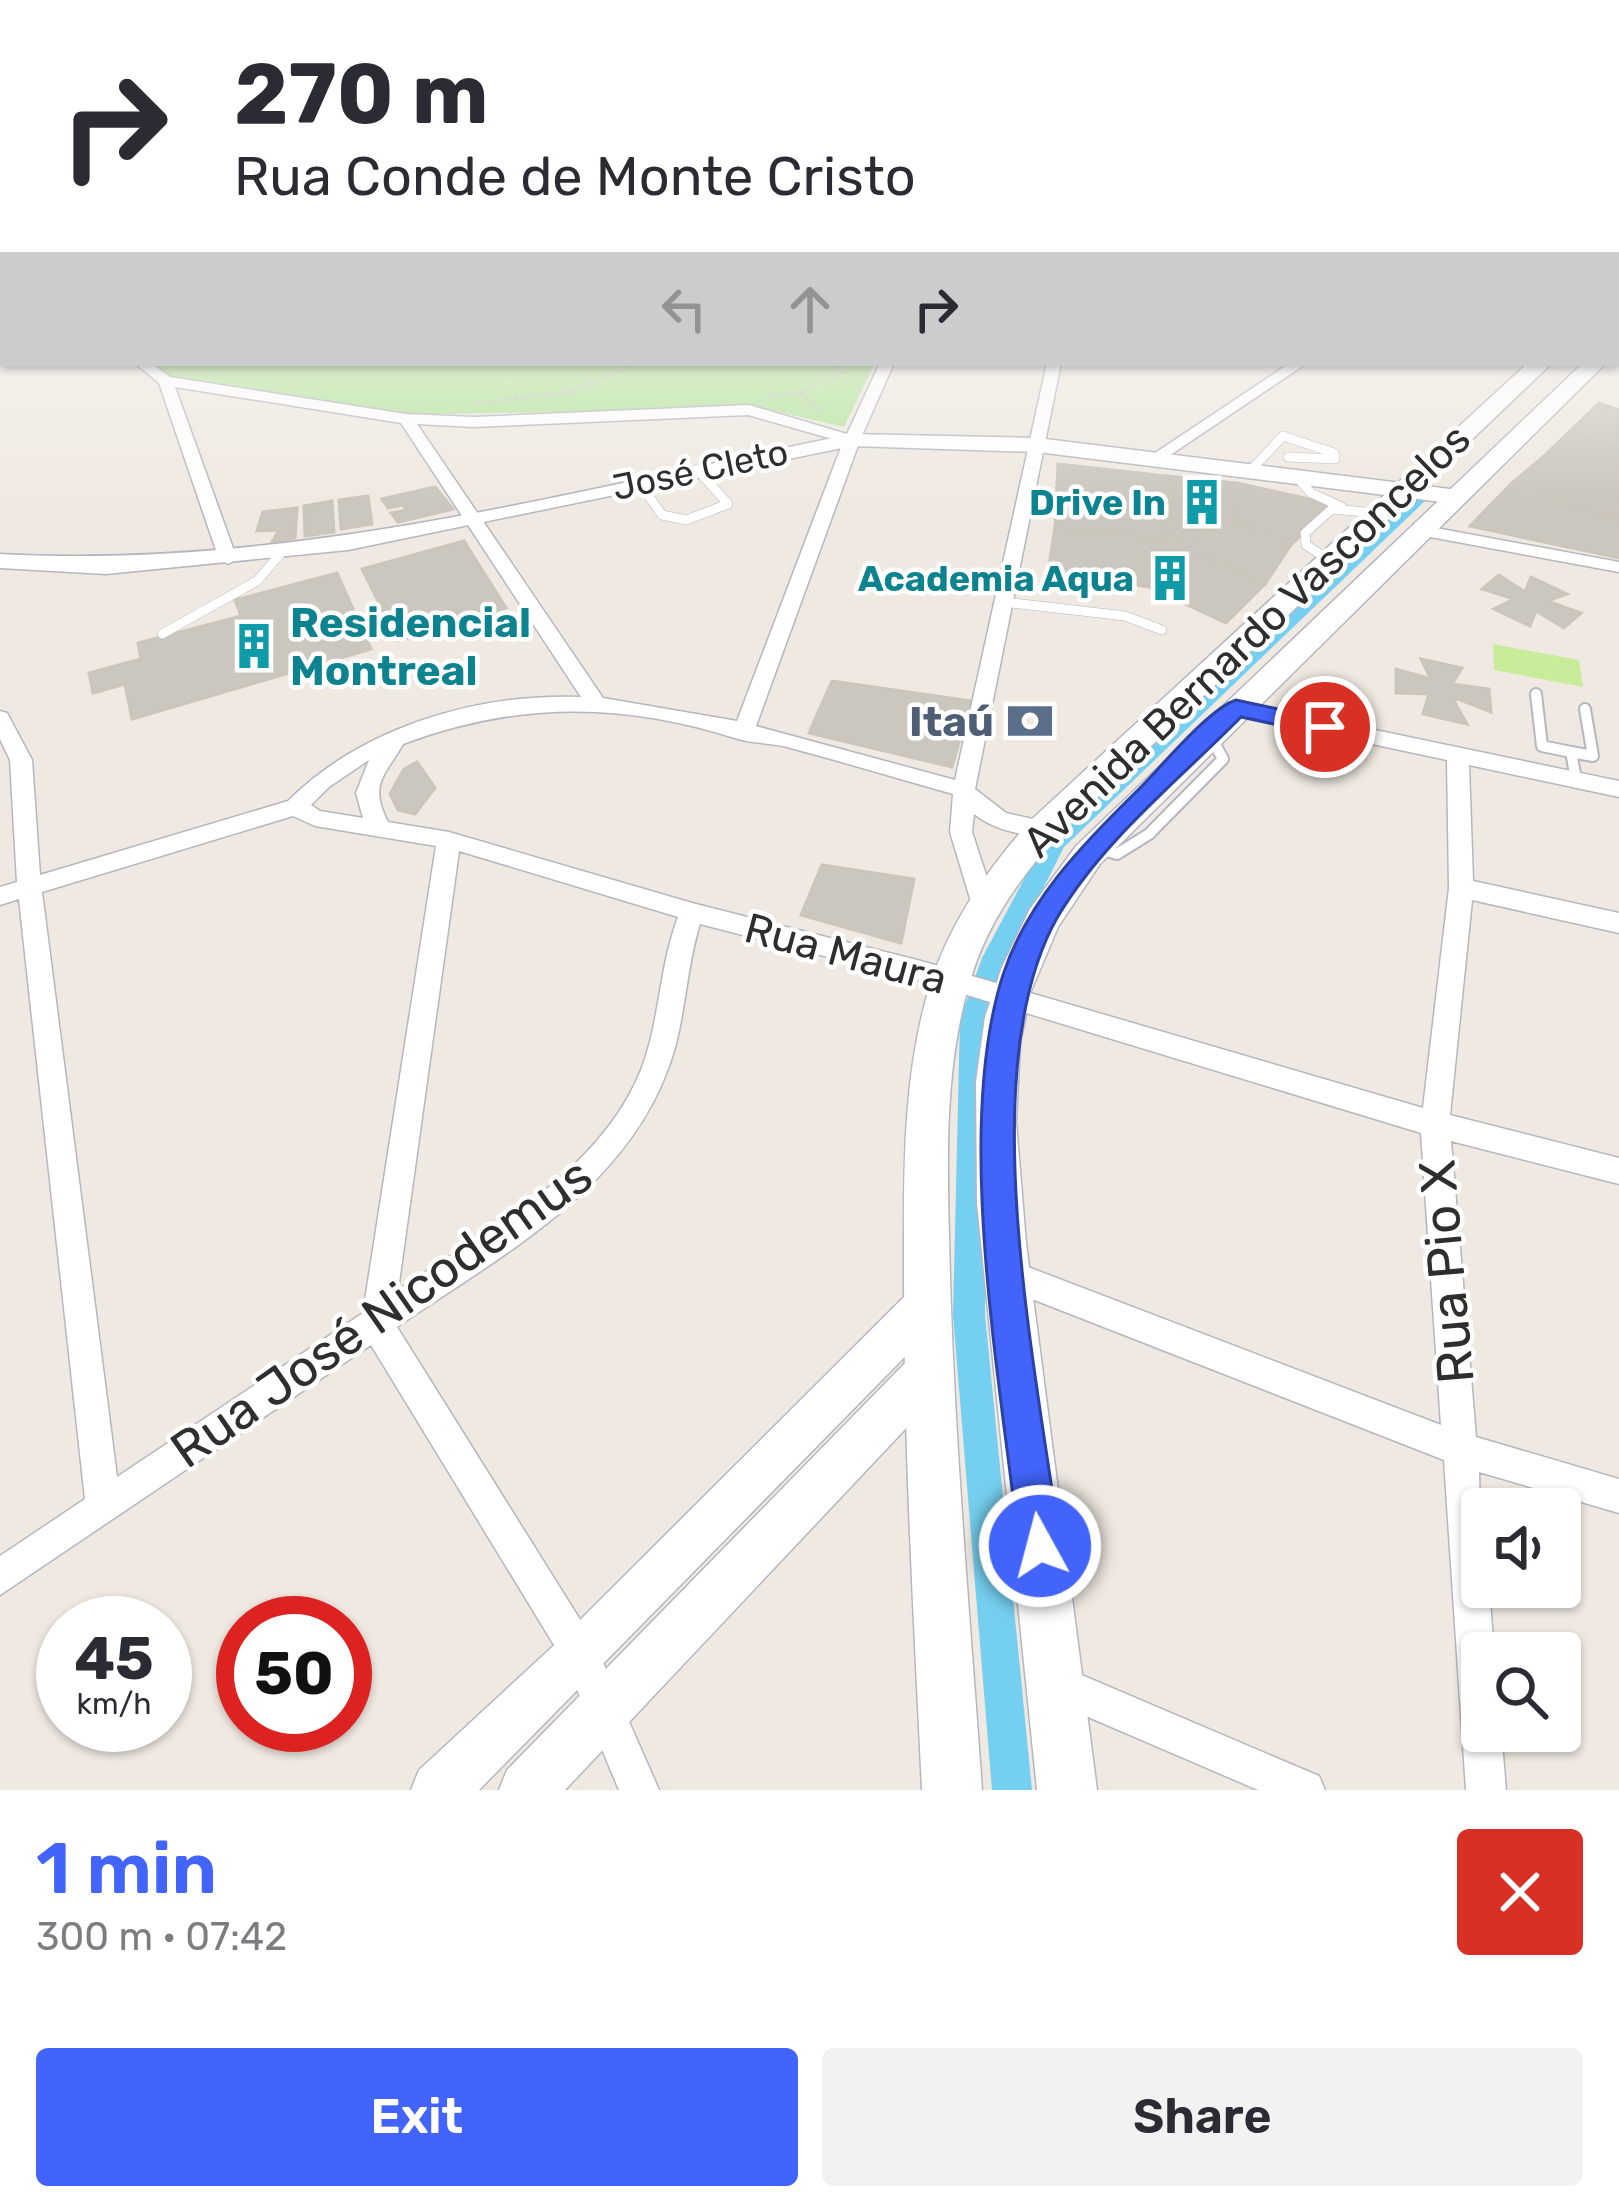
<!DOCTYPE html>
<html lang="en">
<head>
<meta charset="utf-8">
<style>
	body { margin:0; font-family:Rubik,sans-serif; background:#f2f2f3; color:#2b2b33; height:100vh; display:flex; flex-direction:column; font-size:45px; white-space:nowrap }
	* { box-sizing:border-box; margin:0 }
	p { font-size:39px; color:#7c7c81 }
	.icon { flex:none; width:66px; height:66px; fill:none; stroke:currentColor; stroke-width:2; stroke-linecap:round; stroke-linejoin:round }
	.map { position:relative; height:1790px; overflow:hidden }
	.sheet { display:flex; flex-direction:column; background:#fff; flex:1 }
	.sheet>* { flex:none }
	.banner { position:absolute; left:0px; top:0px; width:1620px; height:366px; box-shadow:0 3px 9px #0004; background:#fff; color:#2b2b33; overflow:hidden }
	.tools { position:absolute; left:1461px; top:1488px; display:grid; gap:24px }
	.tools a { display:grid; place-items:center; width:120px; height:120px; border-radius:12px; background:#fff; box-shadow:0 3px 9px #0004; font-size:60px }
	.speed { position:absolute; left:36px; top:1596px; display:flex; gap:24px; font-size:60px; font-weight:700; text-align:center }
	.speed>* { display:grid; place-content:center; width:156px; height:156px; border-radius:50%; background:#fff; box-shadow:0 3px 9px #0004; line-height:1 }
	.speed small { font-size:30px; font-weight:400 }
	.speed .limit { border:18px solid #d22; background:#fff; color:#111 }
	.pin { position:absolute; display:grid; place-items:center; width:102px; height:102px; color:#fff; margin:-51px; border:6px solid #fff; border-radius:50%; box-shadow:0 3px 12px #0007 }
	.me { position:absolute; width:132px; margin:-66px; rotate:353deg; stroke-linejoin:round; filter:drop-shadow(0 0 9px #0008) }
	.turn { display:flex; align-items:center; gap:42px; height:252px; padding:0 36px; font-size:54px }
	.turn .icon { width:156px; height:156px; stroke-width:2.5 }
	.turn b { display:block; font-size:84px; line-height:102px }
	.lanes { display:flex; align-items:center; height:114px; padding:0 36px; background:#0003; justify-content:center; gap:60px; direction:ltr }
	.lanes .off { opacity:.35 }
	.round { display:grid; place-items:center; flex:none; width:126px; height:126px; border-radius:12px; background:#f2f2f3 }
	.overview { display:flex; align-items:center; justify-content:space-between; height:204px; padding:0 36px }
	h1 { font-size:72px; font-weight:600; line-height:90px; color:#4264fb }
	.action { display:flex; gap:24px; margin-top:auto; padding:24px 36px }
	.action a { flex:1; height:138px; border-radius:12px; background:#4264fb; color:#fff; font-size:48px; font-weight:600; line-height:138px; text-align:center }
	.action a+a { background:#f2f2f3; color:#2b2b33 }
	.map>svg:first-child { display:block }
	.green { fill:#b6e59e }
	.pitch { fill:#c9ec9a }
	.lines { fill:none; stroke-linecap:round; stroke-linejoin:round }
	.canal { fill:#75cff0; fill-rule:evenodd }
	.building { fill:#cbc7bf; stroke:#cbc5ba; stroke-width:3 }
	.service-far1-casing { stroke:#b4b7c1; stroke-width:10 }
	.service-casing { stroke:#b4b7c1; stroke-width:14 }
	.minor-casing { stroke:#b4b7c1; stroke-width:3 }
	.tertiary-casing { stroke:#b4b7c1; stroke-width:3 }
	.secondary-casing { stroke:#b4b7c1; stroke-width:3 }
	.path { stroke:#c9c9c9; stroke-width:3; stroke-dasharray:4.5 3; stroke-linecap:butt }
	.service-far1 { stroke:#fff; stroke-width:9 }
	.service { stroke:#fff; stroke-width:10 }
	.minor { fill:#fff; fill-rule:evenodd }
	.tertiary { fill:#fff; fill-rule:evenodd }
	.secondary { fill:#fff; fill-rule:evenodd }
	.route { fill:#4264fb; stroke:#2b41a3; stroke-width:3 }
	.labels { text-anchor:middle; stroke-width:9; stroke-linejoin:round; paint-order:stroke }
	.far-street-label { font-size:36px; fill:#2e2e2e; stroke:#fff }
	.far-culture-label { font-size:36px; font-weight:bold; fill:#0d838f; stroke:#fff; text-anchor:end }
	.culture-label { font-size:42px; font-weight:bold; fill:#0d838f; stroke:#fff; text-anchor:start }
	.street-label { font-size:42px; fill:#2e2e2e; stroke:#fff }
	.service-label { font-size:42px; font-weight:bold; fill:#4e5e75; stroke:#fff; text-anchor:end }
	.near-street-label { font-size:51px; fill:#2e2e2e; stroke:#fff }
</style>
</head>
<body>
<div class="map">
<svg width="1619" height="1790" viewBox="0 0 1619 1790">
	<rect width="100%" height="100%" fill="#efe9e1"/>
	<polygon class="green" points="154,363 875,363 844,427 762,408 398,415 173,378"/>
	<polygon class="pitch" points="1493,644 1579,660 1583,687 1494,670"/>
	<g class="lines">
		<polygon class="canal" points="1412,496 1426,500 1064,847 1008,958 986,1019 985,1315 1032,1790 992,1790 953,1315 960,1019 982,958 1047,836"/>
	</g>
	<g class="building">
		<polygon points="1599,403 1619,410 1619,449 1569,432"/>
		<polygon points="1569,432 1619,449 1619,482 1543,457"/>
		<polygon points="1543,457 1619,482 1619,521 1512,483"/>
		<polygon points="1058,464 1167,476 1168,540 1055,527"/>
		<polygon points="1167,476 1237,483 1235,520 1177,544 1168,540"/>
		<polygon points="1237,483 1332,504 1290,546 1235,520"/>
		<polygon points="1512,483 1619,521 1619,558 1470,526"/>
		<polygon points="435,487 453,509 398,522 391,513 407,510 403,505 388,508 382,499"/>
		<polygon points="368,496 372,524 341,529 339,500"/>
		<polygon points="332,501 334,532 305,536 304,506"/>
		<polygon points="297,508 295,538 272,542 279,530 257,531 263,512"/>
		<polygon points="1235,520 1290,546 1265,584 1177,544"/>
		<polygon points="1055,527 1168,540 1265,584 1226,623 1149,587 1048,572"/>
		<polygon points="464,541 506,608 398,641 362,569"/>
		<polygon points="337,573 371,649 132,719 125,684 93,693 89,673 141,659 138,643 241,616 235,600"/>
		<polygon points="1499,575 1525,592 1531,577 1567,594 1547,601 1581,613 1564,628 1536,611 1530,626 1494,609 1514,599 1482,589"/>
		<polygon points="1421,659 1462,668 1452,684 1489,689 1491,712 1458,699 1454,701 1467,724 1423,714 1429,694 1396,693 1396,669 1431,679"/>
		<polygon points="832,681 971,701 952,767 809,733"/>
		<polygon points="417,762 435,788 415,814 398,810 390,794 404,769"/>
		<polygon points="822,865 914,879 901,943 801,915"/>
	</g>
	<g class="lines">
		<defs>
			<g id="service-far1">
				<polyline points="1252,469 1283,436 1334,453 1335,459 1288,457"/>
				<polyline points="1295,475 1311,493 1342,507"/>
				<polyline points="639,482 662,515 686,520 728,504 697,469"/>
				<polyline points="1328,559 1306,545 1305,533 1332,509 1376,513"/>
				<polyline points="1004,602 1125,616 1162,630"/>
				<polyline points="162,634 257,581 282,552"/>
			</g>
			<g id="service">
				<polyline points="1536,694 1542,746 1571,752 1576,779"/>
				<polyline points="1571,752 1593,756 1585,709"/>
				<polyline points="1096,848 1117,854 1149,834 1223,759 1211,737"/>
			</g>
			<g id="minor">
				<polygon points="3,279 3,287 0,288 0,280"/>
				<polygon points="0,354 3,354 5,363 0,364"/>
				<path d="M135,363h16l19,14 236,37 67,3 276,-12 98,29 33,-71h14l-34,77 -104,286 199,54 92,-417h14l-86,426 31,24 45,10 3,6 -11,8c-25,-3 -49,-7 -69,-23l-2,18 24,73 -3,7h-18l-3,-7 -22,-73 3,-38c-57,-16 -113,-33 -170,-48 -15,-3 -32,-3 -45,-7 -115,-37 -220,-38 -335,5 -17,31 -35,39 -15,78l61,10 243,71 229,58 502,147 26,-220 -2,-128 -211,-45 -10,-7 10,-7 383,80v16l-150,-32 4,116 146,32v20l-147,-33 -22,215 169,43v26l-168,-43 25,296 143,42v34l-140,-41 3,115h7l5,66h-12v78h19l5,59h-40l-22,-330 -448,-175 -4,-11 4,-11 11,-4 434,166 -20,-292 -500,-152 -221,-57c-15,47 -14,98 -32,145 -46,124 -168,187 -271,258l197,315 65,148h-40l-51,-122 -197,-323 -371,250v-39l85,-57 -66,-600 -19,6v-18l17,-5 -7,-122 -10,-21v-28l7,2 25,47 8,115 248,-74c74,-74 190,-108 293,-104l-180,-274 -226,-36 62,172 -9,5 -9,-5 -60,-176zM748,415l95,27 -106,279 -134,-23 -186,-274 56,3zM369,760l-13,33 7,25 -43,-7 -9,-6 18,-18zM293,816l22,10 121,20 -73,467 -246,164 -75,-585zM459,851l219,66c-19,50 -18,104 -37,153 -42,104 -155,161 -243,220z"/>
				<polygon points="1290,363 1307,363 1160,462 1146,459"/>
				<polygon points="1420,525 1619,562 1619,572 1414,534 1411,530"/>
				<polygon points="1058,1665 1319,1776 1325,1790 1258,1790 1044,1698 1039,1684 1044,1670"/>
			</g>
			<g id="tertiary">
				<path d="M852,434l185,4 421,52 12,7 -12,7 -421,-52 -185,-6 -504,104 -242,24 -106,-6v-14c289,16 571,-63 852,-120z"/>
				<polygon points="927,1282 942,1289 949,1304 942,1319 479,1790 411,1790 419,1770 563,1637 912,1289"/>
				<polygon points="927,1350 943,1357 950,1373 943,1389 565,1790 499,1790 507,1770 911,1357"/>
			</g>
			<g id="secondary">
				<polygon points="1619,283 1619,296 1617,297 1617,284"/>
				<polygon points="1619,335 1619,349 1617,349 1617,335"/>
				<path d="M1528,363h24l-497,475c-36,42 -68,86 -84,140 -30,96 -23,201 -21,300 5,171 20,341 32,512h-60c-8,-170 -18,-340 -18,-510 0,-99 -3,-203 27,-298 20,-62 58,-114 100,-162z"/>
				<polygon points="1583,363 1606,363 1100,864 1058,927 1031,991 1020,1043 1016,1122 1026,1243 1097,1790 1037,1790 977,1203 976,1082 985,1017 1002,967 1030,909 1076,846"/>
			</g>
		</defs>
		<use href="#service-far1" class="service-far1-casing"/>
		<use href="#service" class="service-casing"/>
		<use href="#minor" class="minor-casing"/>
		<use href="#tertiary" class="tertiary-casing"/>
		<use href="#secondary" class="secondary-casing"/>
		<g class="path">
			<polyline points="800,393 822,414"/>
			<polyline points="768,397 800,393 842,372 836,363"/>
			<polyline points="477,403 573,392 636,363"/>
		</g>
		<use href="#service-far1" class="service-far1"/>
		<use href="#service" class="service"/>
		<use href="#minor" class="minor"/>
		<use href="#tertiary" class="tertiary"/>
		<use href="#secondary" class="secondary"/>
	</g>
	<linearGradient id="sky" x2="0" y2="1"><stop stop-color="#7abfeb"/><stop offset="0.5" stop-color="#f8f5f2"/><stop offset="1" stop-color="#f8f5f2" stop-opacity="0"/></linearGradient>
	<rect width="1619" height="503" fill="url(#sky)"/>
	<path class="route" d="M1236,700l89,19 12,8 -12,8 -84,-18c-62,63 -139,124 -184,201 -86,152 -19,458 3,628l-6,15 -14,6 -15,-6 -6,-15c-18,-163 -66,-416 -16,-571 24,-74 79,-130 133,-183 23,-22 72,-83 100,-92z"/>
	<defs>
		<symbol id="building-bare" viewBox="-9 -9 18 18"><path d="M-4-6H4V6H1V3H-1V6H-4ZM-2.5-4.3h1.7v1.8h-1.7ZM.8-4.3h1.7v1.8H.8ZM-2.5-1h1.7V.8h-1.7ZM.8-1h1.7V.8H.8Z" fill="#0f9aa8" stroke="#fff" stroke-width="2.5" paint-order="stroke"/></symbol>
		<symbol id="bank-bare" viewBox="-9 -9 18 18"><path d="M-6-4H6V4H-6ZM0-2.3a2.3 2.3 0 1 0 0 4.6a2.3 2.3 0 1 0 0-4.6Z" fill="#5c6f8a" stroke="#fff" stroke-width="2.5" paint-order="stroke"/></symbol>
	</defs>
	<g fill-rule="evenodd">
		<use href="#building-bare" x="1169" y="469" width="66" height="66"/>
		<use href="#building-bare" x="1137" y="545" width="66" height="66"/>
		<use href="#building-bare" x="221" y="613" width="66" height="66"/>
		<use href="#bank-bare" x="997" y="688" width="66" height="66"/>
	</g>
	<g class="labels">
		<g class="far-street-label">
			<text transform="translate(700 469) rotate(-12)" y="13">José Cleto</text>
		</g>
		<g class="far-culture-label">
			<text x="1166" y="515">Drive In</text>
			<text x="1134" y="591">Academia Aqua</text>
		</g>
		<g class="culture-label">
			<text x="290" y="637">Residencial<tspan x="290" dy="48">Montreal</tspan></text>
		</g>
		<g class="street-label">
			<text transform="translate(1246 640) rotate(-44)" y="15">Avenida Bernardo Vasconcelos</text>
			<text transform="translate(846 953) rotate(15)" y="15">Rua Maura</text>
		</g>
		<g class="service-label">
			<text x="994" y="736">Itaú</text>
		</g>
		<g class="near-street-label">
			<text transform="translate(1446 1272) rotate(-95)" y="18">Rua Pio X</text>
			<text transform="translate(381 1312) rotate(-35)" y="18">Rua José Nicodemus</text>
		</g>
	</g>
</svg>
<div class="tools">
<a><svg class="icon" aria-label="sound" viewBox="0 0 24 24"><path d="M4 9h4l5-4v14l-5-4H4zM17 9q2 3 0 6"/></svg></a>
<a><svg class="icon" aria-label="search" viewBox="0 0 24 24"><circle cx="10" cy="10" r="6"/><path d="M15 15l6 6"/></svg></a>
</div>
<div class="speed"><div>45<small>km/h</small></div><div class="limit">50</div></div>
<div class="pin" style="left:1325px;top:727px;background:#d93025"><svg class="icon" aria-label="arrive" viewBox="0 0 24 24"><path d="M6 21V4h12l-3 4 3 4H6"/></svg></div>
<svg class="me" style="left:1040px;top:1546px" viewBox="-20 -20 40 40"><circle r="17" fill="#4264fb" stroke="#fff" stroke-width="3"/><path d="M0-11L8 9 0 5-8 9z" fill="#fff"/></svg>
<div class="banner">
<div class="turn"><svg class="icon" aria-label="right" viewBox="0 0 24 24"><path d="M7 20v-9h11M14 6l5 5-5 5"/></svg><div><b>270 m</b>Rua Conde de Monte Cristo</div></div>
<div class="lanes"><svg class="icon off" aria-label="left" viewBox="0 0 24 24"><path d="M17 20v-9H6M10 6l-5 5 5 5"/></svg><svg class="icon off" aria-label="ahead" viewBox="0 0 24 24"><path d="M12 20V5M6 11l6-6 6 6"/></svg><svg class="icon" aria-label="right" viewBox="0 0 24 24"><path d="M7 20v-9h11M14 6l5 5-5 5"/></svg></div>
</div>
</div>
<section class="sheet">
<div class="overview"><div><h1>1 min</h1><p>300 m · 07:42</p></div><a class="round" style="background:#d93025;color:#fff"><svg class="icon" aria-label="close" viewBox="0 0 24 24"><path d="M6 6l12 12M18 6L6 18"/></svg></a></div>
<div class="action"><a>Exit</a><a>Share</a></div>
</section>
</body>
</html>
